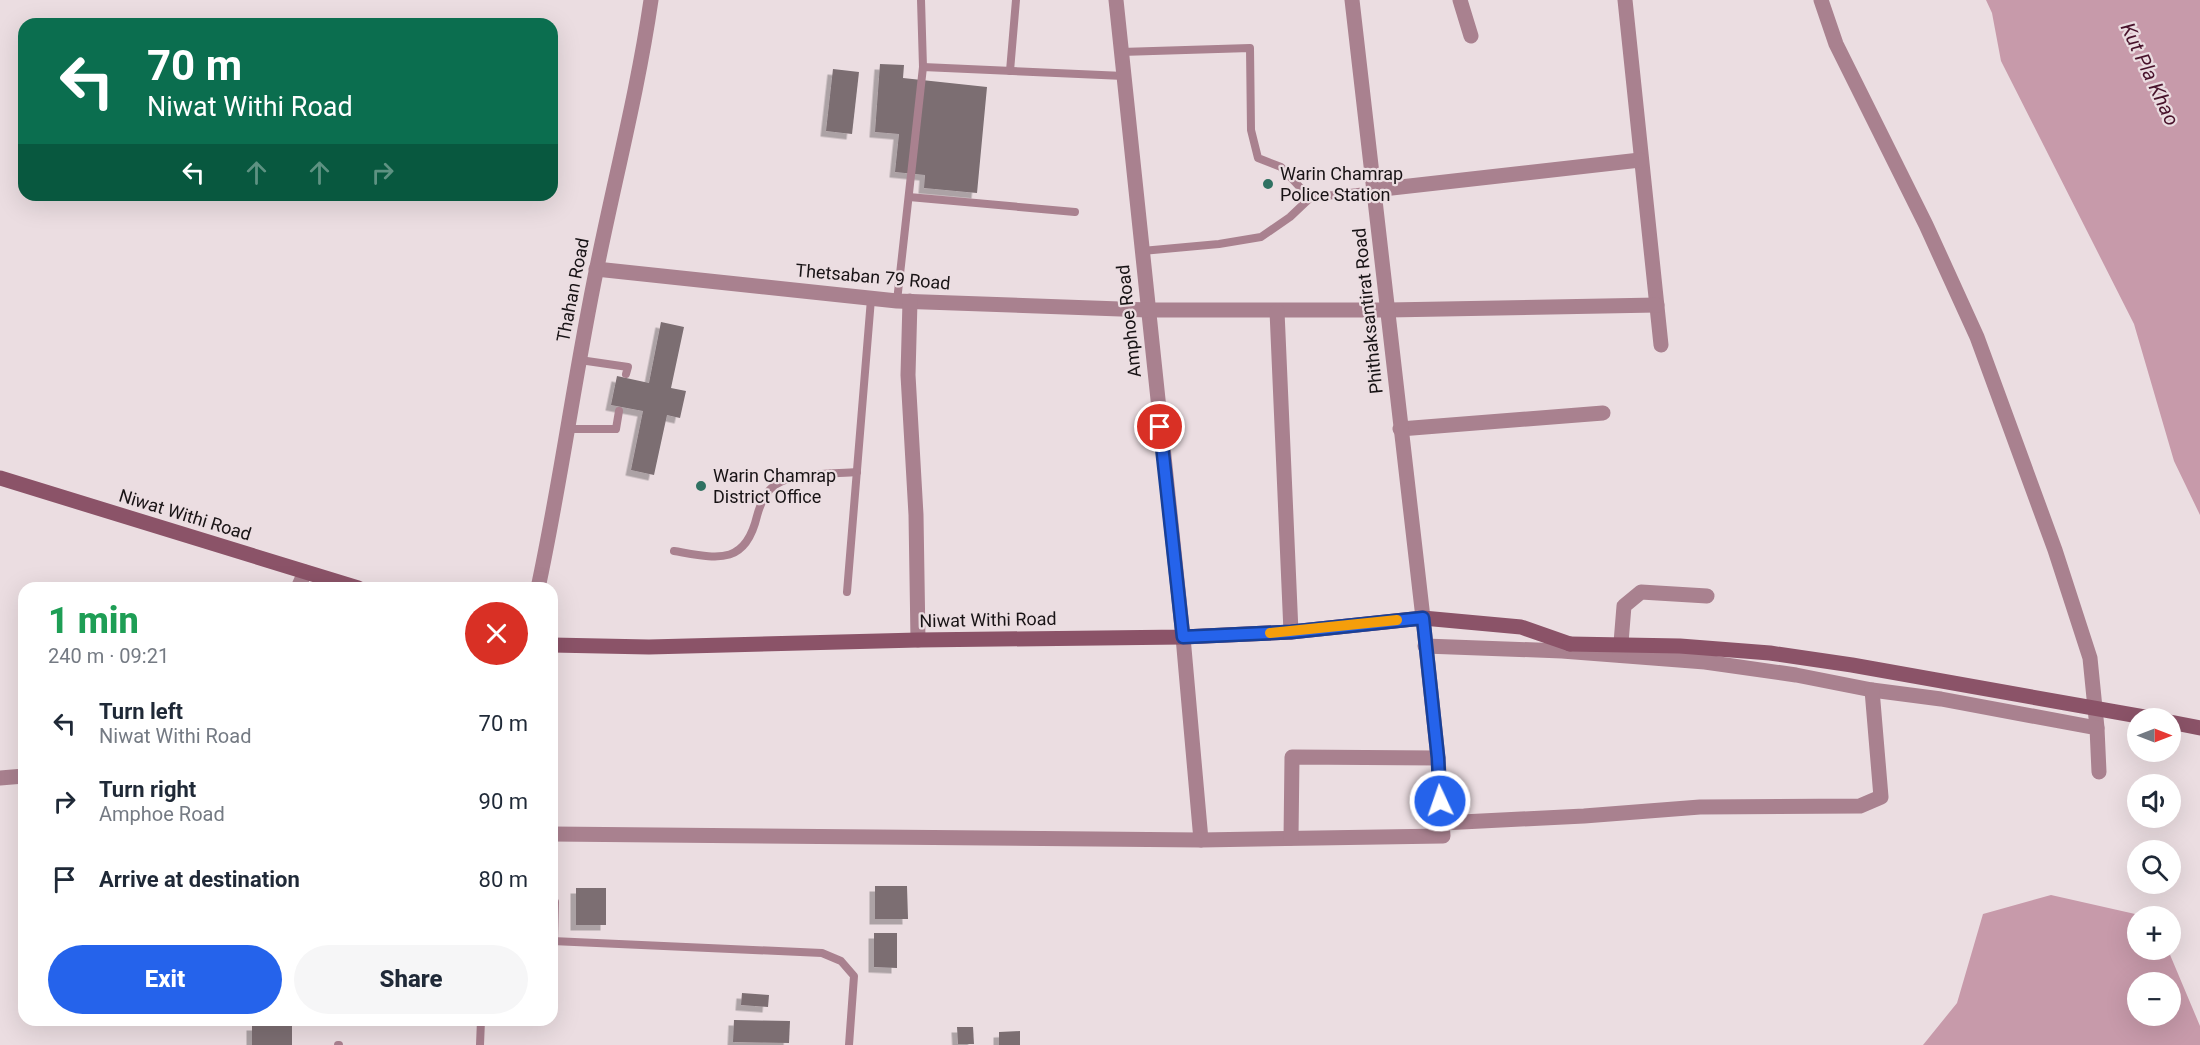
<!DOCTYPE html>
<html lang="en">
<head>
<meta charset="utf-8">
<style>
	body { margin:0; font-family:Roboto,sans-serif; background:#f6f6f7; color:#1f2937; height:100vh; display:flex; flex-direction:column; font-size:22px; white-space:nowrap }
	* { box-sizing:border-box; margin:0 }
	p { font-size:20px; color:#747a83 }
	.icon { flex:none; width:33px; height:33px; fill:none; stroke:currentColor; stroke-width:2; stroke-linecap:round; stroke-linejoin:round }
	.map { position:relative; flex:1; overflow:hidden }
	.drawer { position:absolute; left:18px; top:582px; width:540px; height:444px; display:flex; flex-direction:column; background:#fff; border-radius:18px; box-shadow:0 6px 24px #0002 }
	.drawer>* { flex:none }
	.guide { position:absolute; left:18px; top:18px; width:540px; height:183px; border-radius:18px; box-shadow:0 6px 24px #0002; background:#0b6e4f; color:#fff; overflow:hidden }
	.needle { width:39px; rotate:90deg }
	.fabs { position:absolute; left:2127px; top:708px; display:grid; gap:12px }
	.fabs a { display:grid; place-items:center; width:54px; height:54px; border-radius:50%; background:#fff; box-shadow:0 6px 24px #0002; font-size:30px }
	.pin { position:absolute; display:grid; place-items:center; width:51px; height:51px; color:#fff; margin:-26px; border:3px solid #fff; border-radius:50%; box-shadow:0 2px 6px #0007 }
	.me { position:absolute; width:66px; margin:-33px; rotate:357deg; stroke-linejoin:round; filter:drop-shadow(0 0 4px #0008) }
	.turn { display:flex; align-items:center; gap:21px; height:126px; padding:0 30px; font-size:27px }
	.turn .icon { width:78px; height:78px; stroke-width:2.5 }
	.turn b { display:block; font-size:42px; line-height:51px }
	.lanes { display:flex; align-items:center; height:57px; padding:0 30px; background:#0003; justify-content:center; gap:30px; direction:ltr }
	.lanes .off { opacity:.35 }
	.round { display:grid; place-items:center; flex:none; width:63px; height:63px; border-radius:32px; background:#f6f6f7 }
	.overview { display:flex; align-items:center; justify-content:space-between; height:102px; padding:0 30px }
	h1 { font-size:36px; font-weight:800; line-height:45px; color:#1e9e55 }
	.action { display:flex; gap:12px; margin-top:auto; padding:12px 30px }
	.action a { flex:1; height:69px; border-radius:36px; background:#2563eb; color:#fff; font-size:24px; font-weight:800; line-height:69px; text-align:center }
	.action a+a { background:#f6f6f7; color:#1f2937 }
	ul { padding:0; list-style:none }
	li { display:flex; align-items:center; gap:18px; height:78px; padding:0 30px }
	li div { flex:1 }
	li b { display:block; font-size:22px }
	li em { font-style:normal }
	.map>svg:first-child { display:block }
	.water { fill:#c79aaa; fill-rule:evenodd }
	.building { fill:#7b6e72; filter:url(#shadow) }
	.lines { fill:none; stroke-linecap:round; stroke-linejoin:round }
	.lane { stroke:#a9818f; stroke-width:8 }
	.street { stroke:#a9818f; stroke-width:15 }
	.secondary { stroke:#8b5368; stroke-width:15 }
	.secondary-bridge { stroke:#8b5368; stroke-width:15 }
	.route-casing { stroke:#184099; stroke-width:15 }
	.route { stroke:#2563eb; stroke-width:10 }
	.slow { stroke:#f59e0b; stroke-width:10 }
	.poi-dot { fill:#2f7162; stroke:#ebdde1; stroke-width:2 }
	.labels { text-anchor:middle; stroke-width:4.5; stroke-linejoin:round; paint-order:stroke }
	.poi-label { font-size:18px; fill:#181315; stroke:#ebdde1; text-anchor:start }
	.street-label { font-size:18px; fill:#181315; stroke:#ebdde1 }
	.water-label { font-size:20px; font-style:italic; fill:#48122b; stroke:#ebdde1 }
</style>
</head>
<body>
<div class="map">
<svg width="2200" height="1045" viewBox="0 0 2200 1045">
	<defs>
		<filter id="shadow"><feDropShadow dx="-5.5" dy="5.5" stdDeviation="0" flood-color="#0004"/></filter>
	</defs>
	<rect width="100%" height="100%" fill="#ebdde1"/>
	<g class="water">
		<polygon points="1986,0 2200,0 2200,515 2174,461 2134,324 2001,61 1992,13"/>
		<path d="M2051,895l93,21h-6v34h30l32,76v19h-277l34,-42 26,-89zM2138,982h32v34h-32z"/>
	</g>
	<g class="building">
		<polygon points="880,64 904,65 903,78 987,87 977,193 924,188 925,175 895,172 899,134 875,132"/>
		<polygon points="833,69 859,72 852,134 826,131"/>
		<polygon points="661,322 684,327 671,388 686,391 680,418 667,415 654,475 631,470 643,411 611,405 617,376 649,383"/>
		<polygon points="875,886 907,886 908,919 875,919"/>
		<rect x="576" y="888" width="30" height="37"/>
		<polygon points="874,933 897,933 897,968 874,967"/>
		<polygon points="742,993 769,995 768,1007 741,1005"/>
		<polygon points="734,1020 790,1021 789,1043 733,1042"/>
		<rect x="252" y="1025" width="40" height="20"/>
		<polygon points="957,1027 973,1027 974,1044 958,1044"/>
		<polygon points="1020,1031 1020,1045 999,1045 999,1032"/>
	</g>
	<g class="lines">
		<g class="lane">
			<polyline points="921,0 923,67"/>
			<polyline points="1121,52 1250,48 1251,130 1258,158 1281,167 1310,198"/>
			<polyline points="1010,71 1016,0"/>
			<polyline points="909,197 1075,212"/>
			<polyline points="1142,251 1219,244 1261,237 1290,217 1310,198 1374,190"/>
			<polyline points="897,301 923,67 1124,76"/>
			<polyline points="580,360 628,367 626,374"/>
			<polyline points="568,429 616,429 619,411"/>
			<path d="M674,551c42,7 71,16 83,-35 3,-11 8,-24 18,-31 19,-13 60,-11 82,-13"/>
			<polyline points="847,592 871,299"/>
			<polyline points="552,902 555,902 554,941"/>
			<polyline points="552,941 822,953 841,961 854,976 849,1045"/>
			<polyline points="338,1045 339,1045"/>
			<polyline points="480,1045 481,1020"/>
		</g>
		<g class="street">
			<polyline points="1116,0 1183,637 1201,840"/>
			<polyline points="1460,0 1471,36"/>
			<polyline points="1625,0 1661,345"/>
			<polyline points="1821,0 1836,44 1926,225 1977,337 2055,550 2090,658 2097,728"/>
			<polyline points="1374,190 1640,160"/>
			<polyline points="596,269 897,301 1148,310 1388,310 1657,305"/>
			<polyline points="910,301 908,375 916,515 918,640"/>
			<polyline points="1277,311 1291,632"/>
			<polyline points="1400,429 1603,413"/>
			<polyline points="298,588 305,572"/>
			<path d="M538,588c23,-107 37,-215 59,-321 18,-89 41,-177 54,-267"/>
			<polyline points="1425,646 1562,651 1705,662 1796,675 1872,690 1941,699 2097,728 2099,772"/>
			<polyline points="1620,655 1624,606 1641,592 1707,596"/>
			<polyline points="0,778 24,776"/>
			<polyline points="1442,823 1584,816 1700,807 1860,806 1881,797 1872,690"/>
			<polyline points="552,834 1201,840 1443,836 1438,758 1423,618 1352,0"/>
			<polyline points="1291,838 1292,757 1438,758"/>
		</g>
		<g class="secondary">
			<polyline points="0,478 358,588"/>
			<polyline points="552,645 649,647 918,640 1183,637 1291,632 1423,618 1521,627 1570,644"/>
			<polyline points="2170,722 2200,728"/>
		</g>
		<polyline class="secondary-bridge" points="1570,644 1680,646 1770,653 1852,665 2150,718"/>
	</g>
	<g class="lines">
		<defs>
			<polyline id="route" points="1160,427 1183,637 1291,632 1423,618 1438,758 1440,801"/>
		</defs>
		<use href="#route" class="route-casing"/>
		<use href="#route" class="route"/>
		<polyline class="slow" points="1270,633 1397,620"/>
	</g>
	<g class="poi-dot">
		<circle cx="1268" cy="184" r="6"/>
		<circle cx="701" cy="486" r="6"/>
	</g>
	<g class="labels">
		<g class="poi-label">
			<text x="1280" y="180">Warin Chamrap<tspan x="1280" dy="21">Police Station</tspan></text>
			<text x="713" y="482">Warin Chamrap<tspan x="713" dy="21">District Office</tspan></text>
		</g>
		<g class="street-label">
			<text transform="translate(873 277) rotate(5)" y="6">Thetsaban 79 Road</text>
			<text transform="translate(573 290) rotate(-79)" y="6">Thahan Road</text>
			<text transform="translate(1368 311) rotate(-96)" y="6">Phithaksantirat Road</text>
			<text transform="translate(1129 321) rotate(-96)" y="6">Amphoe Road</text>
			<text transform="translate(185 515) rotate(17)" y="6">Niwat Withi Road</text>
			<text transform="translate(988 620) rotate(-1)" y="6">Niwat Withi Road</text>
		</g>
		<g class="water-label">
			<text transform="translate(2150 74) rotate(65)" y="7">Kut Pla Khao</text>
		</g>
	</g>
</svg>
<div class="fabs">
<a><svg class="needle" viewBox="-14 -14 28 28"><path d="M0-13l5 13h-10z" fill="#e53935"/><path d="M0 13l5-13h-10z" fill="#747a83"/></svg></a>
<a><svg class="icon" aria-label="sound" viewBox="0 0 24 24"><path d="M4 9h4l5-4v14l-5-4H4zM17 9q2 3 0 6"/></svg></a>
<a><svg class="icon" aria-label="search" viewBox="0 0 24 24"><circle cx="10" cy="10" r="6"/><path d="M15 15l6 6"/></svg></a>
<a>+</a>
<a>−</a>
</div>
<div class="pin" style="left:1160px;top:427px;background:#d93025"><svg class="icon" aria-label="arrive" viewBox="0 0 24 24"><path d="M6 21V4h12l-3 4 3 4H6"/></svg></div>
<svg class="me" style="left:1440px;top:801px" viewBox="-20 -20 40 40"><circle r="17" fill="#2563eb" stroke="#fff" stroke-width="3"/><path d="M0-11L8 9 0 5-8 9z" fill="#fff"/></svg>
<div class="guide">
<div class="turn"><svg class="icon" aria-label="left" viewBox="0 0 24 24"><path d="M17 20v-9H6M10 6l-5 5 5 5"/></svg><div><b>70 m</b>Niwat Withi Road</div></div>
<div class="lanes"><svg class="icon" aria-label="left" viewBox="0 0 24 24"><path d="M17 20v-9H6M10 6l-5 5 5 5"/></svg><svg class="icon off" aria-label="ahead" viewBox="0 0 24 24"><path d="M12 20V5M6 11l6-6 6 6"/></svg><svg class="icon off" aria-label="ahead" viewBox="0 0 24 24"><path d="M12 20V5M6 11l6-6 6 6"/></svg><svg class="icon off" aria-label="right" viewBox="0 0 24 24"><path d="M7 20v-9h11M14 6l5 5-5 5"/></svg></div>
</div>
<section class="drawer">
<div class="overview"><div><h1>1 min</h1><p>240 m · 09:21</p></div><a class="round" style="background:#d93025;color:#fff"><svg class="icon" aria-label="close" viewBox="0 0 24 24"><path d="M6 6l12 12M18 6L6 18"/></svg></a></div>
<ul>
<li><svg class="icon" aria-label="left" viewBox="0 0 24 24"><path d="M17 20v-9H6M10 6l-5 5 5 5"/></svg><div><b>Turn left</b><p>Niwat Withi Road</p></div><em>70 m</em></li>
<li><svg class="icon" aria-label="right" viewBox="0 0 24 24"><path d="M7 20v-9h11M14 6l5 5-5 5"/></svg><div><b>Turn right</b><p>Amphoe Road</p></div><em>90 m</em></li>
<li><svg class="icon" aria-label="arrive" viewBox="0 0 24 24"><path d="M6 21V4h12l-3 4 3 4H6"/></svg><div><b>Arrive at destination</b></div><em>80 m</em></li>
</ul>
<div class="action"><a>Exit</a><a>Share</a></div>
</section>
</div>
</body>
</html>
